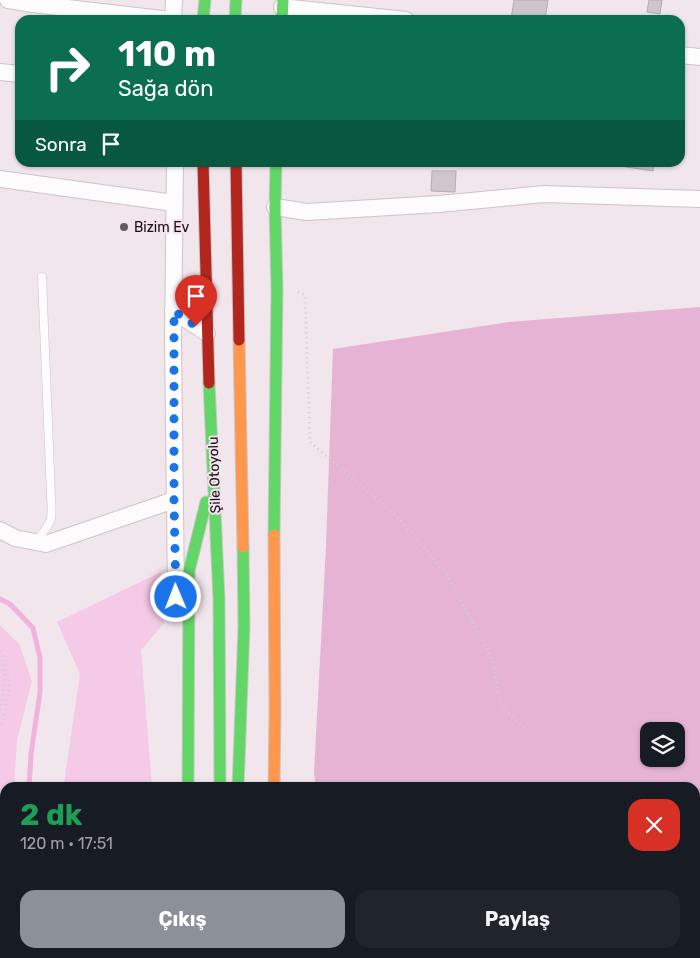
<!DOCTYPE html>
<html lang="tr">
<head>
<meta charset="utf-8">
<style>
	body { margin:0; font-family:Rubik,sans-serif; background:#20242c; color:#f1f3f6; height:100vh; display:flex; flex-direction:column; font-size:19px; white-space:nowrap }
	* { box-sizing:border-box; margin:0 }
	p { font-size:16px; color:#9ea1a6 }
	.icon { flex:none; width:28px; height:28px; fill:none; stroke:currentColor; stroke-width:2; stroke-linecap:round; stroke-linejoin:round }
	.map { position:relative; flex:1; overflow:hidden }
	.drawer { position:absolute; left:0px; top:782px; width:700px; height:176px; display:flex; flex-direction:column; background:#171b24; border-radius:15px 15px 0 0; box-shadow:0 1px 4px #0004 }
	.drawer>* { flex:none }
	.top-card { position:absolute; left:15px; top:15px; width:670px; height:152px; border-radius:15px; box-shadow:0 1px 4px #0004; background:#0b6e4f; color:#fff; overflow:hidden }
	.controls { position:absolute; left:640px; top:722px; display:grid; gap:10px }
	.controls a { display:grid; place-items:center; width:45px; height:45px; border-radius:10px; background:#171b24; box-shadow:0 1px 4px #0004; font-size:25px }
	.pin { position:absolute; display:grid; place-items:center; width:42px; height:42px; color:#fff; margin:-51px -21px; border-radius:50% 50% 50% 0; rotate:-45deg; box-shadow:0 0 5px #0007 }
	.pin .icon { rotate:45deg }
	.me { position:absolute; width:55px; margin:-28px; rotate:359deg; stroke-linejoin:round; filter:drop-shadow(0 0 4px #0008) }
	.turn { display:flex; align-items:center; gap:18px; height:105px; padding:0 20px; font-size:22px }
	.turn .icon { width:65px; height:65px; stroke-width:2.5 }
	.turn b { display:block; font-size:35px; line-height:42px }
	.then { display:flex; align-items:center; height:48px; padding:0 20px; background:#0003; gap:10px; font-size:19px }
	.round { display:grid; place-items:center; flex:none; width:52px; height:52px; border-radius:15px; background:#20242c }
	.overview { display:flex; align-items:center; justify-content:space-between; height:85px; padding:0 20px }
	h1 { font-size:30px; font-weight:700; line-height:38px; color:#1e9e55 }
	.action { display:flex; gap:10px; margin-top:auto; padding:10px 20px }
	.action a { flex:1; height:58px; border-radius:15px; background:#8c9099; color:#fff; font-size:20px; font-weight:700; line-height:58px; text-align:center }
	.action a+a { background:#20242c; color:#f1f3f6 }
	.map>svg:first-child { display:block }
	.green { fill:#f5cae6 }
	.forest { fill:#e6b3d5; fill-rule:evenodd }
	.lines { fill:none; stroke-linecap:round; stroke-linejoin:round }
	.stream { stroke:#f1b2dd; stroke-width:5 }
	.building { fill:#cec6cb; stroke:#b3acb0 }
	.lane-casing { stroke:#ccc4c9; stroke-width:9 }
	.street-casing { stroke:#ccc4c9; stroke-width:18 }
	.fast-casing { stroke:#cac6c8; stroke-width:13 }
	.slow-casing { stroke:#cac6c8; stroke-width:13 }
	.jam-casing { stroke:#cac6c8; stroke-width:13 }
	.path { stroke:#d1cfd1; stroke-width:3; stroke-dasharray:1 4; stroke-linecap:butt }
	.lane { stroke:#fdfbfc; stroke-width:8 }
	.street { stroke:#fdfbfc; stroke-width:16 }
	.fast { stroke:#63d668; stroke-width:11 }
	.slow { stroke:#ff974d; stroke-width:11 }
	.jam { stroke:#b3261e; stroke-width:11 }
	.route { stroke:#1a73e8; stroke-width:9; stroke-dasharray:0 16.2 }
	.poi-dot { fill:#615a5e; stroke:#f4e2ed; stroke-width:2 }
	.labels { text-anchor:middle; stroke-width:4; stroke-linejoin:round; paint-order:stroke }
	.poi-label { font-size:14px; fill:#140f12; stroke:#f4e2ed; text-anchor:start }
	.street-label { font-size:14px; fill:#140f12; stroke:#f4e2ed }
</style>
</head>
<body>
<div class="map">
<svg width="700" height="958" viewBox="0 0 700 958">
	<rect width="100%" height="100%" fill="#f0e6ec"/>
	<g class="green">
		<polygon points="161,572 164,623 141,650 152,787 56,787 64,783 80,674 57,622"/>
		<polygon points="0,625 19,644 32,681 17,740 14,787 5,788 5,807 0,795"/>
		<polygon points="5,836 5,899 0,899 0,837"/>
		<polygon points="45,954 77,954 79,958 47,958"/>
		<polygon points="105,954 188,954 187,958 107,958"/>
	</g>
	<path class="forest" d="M700,307v651h-365l1,-4h359v-166h-379l-2,-15 12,-227 7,-197 176,-27zM649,731h27v28h-27z"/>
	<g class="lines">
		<polyline class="stream" points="0,599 10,604 33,628 40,658 40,692 31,754 29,788"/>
	</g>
	<g class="building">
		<polygon points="514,0 548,0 545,20 511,20"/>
		<polygon points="649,0 662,0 660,14 647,12"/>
		<polygon points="620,162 654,162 653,171 620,166"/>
		<polygon points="432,171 456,171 455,192 431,191"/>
	</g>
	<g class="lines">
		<defs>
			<path id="lane" d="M36,542c16,-21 17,-20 15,-46l-9,-219"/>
			<g id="street">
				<polyline points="8,0 33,4 171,20"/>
				<polyline points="282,7 406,20"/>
				<polyline points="173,20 174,0"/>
				<polyline points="680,55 700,57"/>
				<polyline points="0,72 20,74"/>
				<polyline points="175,162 173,340 176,593"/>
				<polyline points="0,179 174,203"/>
				<polyline points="275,207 307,212 439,204 544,194 700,199"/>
				<polyline points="173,311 207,333"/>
				<polyline points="0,530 15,538 46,544 174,500"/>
			</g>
			<g id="fast">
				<polyline points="203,20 205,0"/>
				<polyline points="235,20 236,0"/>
				<polyline points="282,20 283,0"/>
				<polyline points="275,207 276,162"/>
				<polyline points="209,383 219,599 220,788"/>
				<polyline points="274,535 277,289 275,207"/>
				<polyline points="188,788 189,571 206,502"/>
				<polyline points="238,788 244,627 243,547"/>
				<polyline points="269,954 269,958"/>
				<polyline points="110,958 114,954"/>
				<polyline points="226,958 227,954"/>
			</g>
			<g id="slow">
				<polyline points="239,340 243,547"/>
				<polyline points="274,788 275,713 274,535"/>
			</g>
			<g id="jam">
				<polyline points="203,162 209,383"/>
				<polyline points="236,162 239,340"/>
			</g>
		</defs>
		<use href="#lane" class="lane-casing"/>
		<use href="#street" class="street-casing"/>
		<use href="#fast" class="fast-casing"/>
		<use href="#slow" class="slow-casing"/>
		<use href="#jam" class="jam-casing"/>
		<g class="path">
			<polyline points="298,292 305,295 310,442 397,516 448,576 493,660 499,701 511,716 526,729"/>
			<path d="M0,651c15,29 8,49 0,78"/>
			<path d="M0,660c8,15 4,34 0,50"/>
			<polyline points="0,806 5,817"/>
			<polyline points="0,822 5,833"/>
			<polyline points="55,954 56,958"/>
			<polyline points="61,954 62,958"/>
		</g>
		<use href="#lane" class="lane"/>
		<use href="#street" class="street"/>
		<use href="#fast" class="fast"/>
		<use href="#slow" class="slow"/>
		<use href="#jam" class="jam"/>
	</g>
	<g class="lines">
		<polyline class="route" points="176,597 174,500 174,311 196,326"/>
	</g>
	<circle class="poi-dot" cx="124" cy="227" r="5"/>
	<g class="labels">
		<g class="poi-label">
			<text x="134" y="232">Bizim Ev</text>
		</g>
		<g class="street-label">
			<text transform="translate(214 475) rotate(-92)" y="5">Şile Otoyolu</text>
		</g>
	</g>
</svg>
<div class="controls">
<a><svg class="icon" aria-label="layers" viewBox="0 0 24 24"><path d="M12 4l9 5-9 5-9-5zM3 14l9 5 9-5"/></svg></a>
</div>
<div class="pin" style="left:196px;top:326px;background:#d93025"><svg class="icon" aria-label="arrive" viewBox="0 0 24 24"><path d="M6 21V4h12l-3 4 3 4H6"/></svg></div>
<svg class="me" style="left:176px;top:597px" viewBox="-20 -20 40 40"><circle r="17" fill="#1a73e8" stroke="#fff" stroke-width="3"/><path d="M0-11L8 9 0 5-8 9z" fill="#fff"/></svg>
<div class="top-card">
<div class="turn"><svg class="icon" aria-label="right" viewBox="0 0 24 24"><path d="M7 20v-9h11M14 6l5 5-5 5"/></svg><div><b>110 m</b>Sağa dön</div></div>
<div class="then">Sonra<svg class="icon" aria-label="arrive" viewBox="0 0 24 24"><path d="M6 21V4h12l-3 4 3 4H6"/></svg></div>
</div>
<section class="drawer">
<div class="overview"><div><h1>2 dk</h1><p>120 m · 17:51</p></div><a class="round" style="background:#d93025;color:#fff"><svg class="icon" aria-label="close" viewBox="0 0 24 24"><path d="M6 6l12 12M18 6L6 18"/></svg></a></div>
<div class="action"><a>Çıkış</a><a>Paylaş</a></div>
</section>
</div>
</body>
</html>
